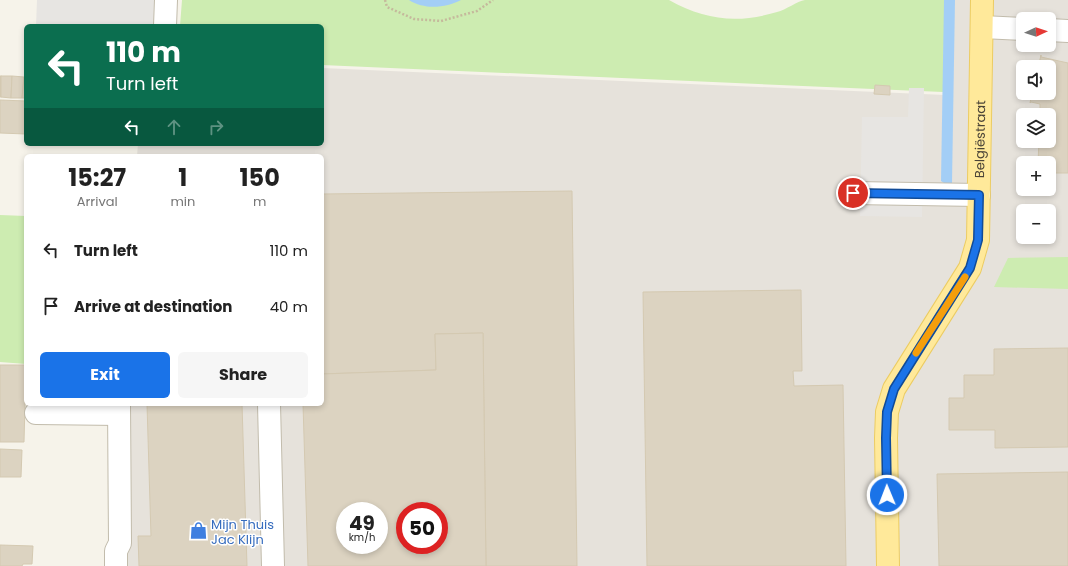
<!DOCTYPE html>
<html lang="en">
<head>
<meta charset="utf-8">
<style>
	body { margin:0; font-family:Poppins,sans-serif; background:#f6f6f6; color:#222; height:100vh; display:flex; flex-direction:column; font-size:15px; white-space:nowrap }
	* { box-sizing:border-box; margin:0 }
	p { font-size:13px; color:#767676 }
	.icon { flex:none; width:22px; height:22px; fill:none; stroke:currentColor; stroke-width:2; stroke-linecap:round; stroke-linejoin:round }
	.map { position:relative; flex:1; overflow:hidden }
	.sheet { position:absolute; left:24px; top:154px; width:300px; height:252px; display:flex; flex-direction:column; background:#fff; border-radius:6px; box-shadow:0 2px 6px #0003 }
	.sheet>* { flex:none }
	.guide { position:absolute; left:24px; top:24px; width:300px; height:122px; border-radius:6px; box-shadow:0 2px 6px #0003; background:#0b6e4f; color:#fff; overflow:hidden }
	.needle { width:26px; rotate:87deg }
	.tools { position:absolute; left:1016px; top:12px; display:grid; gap:8px }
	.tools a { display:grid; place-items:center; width:40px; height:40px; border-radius:6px; background:#fff; box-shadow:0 2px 6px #0003; font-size:20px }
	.speed { position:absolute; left:336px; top:502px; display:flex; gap:8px; font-size:20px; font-weight:700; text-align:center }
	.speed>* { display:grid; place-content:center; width:52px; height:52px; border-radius:50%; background:#fff; box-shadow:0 2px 6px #0003; line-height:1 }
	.speed small { font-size:10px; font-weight:400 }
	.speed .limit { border:6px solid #d22; background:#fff; color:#111 }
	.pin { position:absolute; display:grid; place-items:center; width:34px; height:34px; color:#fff; margin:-17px; border:2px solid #fff; border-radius:50%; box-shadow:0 1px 4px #0007 }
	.me { position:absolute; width:44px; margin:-22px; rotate:359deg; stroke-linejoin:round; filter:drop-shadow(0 0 3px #0008) }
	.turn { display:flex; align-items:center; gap:14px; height:84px; padding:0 16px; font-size:18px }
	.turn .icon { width:52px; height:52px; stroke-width:2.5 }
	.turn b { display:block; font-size:28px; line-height:34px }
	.lanes { display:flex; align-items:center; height:38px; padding:0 16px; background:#0003; justify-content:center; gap:20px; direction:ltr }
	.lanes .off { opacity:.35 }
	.eta { display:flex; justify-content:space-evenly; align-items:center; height:68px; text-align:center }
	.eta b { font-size:24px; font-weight:700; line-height:28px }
	.action { display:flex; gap:8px; margin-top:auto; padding:8px 16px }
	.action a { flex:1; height:46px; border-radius:6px; background:#1a73e8; color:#fff; font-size:16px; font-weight:700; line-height:46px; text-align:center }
	.action a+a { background:#f6f6f6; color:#222 }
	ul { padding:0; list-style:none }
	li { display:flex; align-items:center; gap:12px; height:56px; padding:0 16px }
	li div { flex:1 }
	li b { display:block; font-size:15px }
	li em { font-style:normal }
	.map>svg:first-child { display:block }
	.industrial { fill:#e6e2db; fill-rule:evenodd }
	.green { fill:#cdecb1 }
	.parking { fill:#e7e5e2 }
	.water { fill:#a3cef6 }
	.building { fill:#dcd3c1; stroke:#d4c9b1; fill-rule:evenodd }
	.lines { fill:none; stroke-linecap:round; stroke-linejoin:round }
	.minor-casing { stroke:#c2bcac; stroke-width:24 }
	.major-casing { stroke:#eccc62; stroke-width:24 }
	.path { stroke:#c5b99c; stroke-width:2.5; stroke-dasharray:2 2; stroke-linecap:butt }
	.minor { stroke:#fff; stroke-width:22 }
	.major { stroke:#ffe99a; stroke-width:22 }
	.route-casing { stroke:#114b97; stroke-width:10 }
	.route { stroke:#1a73e8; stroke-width:7 }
	.slow { stroke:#f59e0b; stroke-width:7 }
	.labels { text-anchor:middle; stroke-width:3; stroke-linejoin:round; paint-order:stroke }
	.street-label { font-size:13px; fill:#4b4437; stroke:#fff }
	.shop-label { font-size:13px; fill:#366cbe; stroke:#fff; text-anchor:start }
</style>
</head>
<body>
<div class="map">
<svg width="1068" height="566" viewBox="0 0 1068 566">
	<rect width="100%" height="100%" fill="#f6f3ea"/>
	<path class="industrial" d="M949,0h119v566h-945l-9,-162h208v-248h-185l1,-12h184v-76l623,27zM1023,19h26v26h-26zM1023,67h26v26h-26zM1023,115h26v26h-26zM1023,163h26v26h-26zM1023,211h26v26h-26zM345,511h34v34h-34zM405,511h34v34h-34z"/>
	<g class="green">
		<path d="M182,0h487c36,20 68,24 108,12 9,-2 20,-11 28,-12 15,0 31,0 46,0 31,0 63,0 94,0l-2,92 -621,-27v-39h-142z"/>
		<polygon points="0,215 26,216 26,364 0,362"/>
		<polygon points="1068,257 1068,289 994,287 1008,258"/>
	</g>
	<g class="parking">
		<polygon points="37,0 159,0 158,26 36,26"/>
		<polygon points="909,88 924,88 922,217 860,216 862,117 908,117"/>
	</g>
	<g class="water">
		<path d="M409,0h52c-15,8 -37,10 -52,0z"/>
		<polygon points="944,0 955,0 952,183 947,185 941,181"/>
	</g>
	<g class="building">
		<polygon points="1041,55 1041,57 1068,63 1068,173 1049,173 1049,163 1038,163 1039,141 1049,141 1049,115 1040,115 1040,104 1031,102 1030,103 1032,93 1049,93 1049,67 1033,67 1033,64 1039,64"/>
		<rect x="0" y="76" width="1" height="21"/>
		<polygon points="1,76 12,76 11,98 1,97"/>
		<polygon points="12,76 24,77 22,98 11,98"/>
		<polygon points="24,77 26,77 26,98 22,98"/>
		<polygon points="875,85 890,86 890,95 874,94"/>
		<polygon points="0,100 26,101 26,134 0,133"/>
		<polygon points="572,191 577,566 486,566 483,333 435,334 436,370 322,374 322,194"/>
		<polygon points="801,290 802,371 793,371 794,386 843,385 846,566 647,566 643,292"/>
		<path d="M483,333l3,233h-178l-5,-162h19v-30l114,-4 -1,-36zM345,511h34v34h-34zM405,511h34v34h-34z"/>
		<polygon points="1068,348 1068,447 995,448 995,430 949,430 949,398 964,398 964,375 994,375 994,349"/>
		<polygon points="0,365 26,365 24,442 0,442"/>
		<polygon points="147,404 242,404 247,566 139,566 138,536 151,536"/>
		<polygon points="0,449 22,450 21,477 0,477"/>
		<polygon points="1068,472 1068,566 939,566 937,474"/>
		<polygon points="0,545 33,546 32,564 23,564 22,566 0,566"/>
	</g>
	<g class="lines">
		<defs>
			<g id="minor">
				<polyline points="165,26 166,0"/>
				<polyline points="982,27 1023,29"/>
				<polyline points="1049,30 1068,31"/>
				<polyline points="853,193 979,195"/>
				<polyline points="269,404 273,566"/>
				<polyline points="36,413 119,414"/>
				<polyline points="116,566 116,551 120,543 119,404"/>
			</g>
			<g id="major">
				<path id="s1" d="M888,566l-2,-128 1,-26 7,-23 76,-121 8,-28 4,-240"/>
			</g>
		</defs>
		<use href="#minor" class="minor-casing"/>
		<use href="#major" class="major-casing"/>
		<polyline class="path" points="385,0 387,7 414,19 441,21 477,11 493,0"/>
		<use href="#minor" class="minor"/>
		<use href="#major" class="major"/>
	</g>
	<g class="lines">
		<defs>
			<polyline id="route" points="853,193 979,195 978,240 970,268 894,389 887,412 886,438 887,495"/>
		</defs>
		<use href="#route" class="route-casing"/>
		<use href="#route" class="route"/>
		<polyline class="slow" points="916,353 965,277"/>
	</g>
	<defs>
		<symbol id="shop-bare" viewBox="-9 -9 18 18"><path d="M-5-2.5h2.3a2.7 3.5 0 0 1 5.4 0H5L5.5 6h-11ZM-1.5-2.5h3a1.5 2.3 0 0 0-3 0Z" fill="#3f7fe0" stroke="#fff" stroke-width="2.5" paint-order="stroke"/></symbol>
	</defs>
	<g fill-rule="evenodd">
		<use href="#shop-bare" x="186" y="518" width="25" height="25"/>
	</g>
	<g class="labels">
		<g class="street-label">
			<text dy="5" stroke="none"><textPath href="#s1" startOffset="451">Belgiëstraat</textPath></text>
		</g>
		<g class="shop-label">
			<text x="211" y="529">Mijn Thuis<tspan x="211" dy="15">Jac Klijn</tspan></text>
		</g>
	</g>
</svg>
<div class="tools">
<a><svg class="needle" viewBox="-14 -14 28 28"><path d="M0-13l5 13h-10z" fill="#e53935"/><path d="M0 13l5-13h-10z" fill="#767676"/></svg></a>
<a><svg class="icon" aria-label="sound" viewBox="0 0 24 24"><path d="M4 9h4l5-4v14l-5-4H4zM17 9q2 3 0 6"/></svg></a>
<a><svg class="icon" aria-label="layers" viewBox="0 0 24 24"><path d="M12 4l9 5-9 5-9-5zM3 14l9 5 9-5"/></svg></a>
<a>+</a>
<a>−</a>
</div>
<div class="speed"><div>49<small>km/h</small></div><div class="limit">50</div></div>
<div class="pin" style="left:853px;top:193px;background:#d93025"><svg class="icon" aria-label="arrive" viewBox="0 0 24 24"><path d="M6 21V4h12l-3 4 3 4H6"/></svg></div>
<svg class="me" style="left:887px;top:495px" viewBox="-20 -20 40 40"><circle r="17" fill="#1a73e8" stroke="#fff" stroke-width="3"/><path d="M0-11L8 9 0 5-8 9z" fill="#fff"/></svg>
<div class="guide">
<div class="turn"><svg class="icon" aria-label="left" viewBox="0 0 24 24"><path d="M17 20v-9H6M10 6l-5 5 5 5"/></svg><div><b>110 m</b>Turn left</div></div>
<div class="lanes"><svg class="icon" aria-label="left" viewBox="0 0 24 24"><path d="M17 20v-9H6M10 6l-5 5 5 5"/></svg><svg class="icon off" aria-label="ahead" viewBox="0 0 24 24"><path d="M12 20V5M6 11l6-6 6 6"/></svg><svg class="icon off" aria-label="right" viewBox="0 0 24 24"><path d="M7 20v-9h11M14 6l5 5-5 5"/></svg></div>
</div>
<section class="sheet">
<div class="eta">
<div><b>15:27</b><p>Arrival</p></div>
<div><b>1</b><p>min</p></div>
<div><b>150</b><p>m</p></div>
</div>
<ul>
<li><svg class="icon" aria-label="left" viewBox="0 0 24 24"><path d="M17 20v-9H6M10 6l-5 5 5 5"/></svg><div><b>Turn left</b></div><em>110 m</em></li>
<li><svg class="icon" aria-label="arrive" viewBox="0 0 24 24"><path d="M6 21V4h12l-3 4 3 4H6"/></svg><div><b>Arrive at destination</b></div><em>40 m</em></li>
</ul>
<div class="action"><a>Exit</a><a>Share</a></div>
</section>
</div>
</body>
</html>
